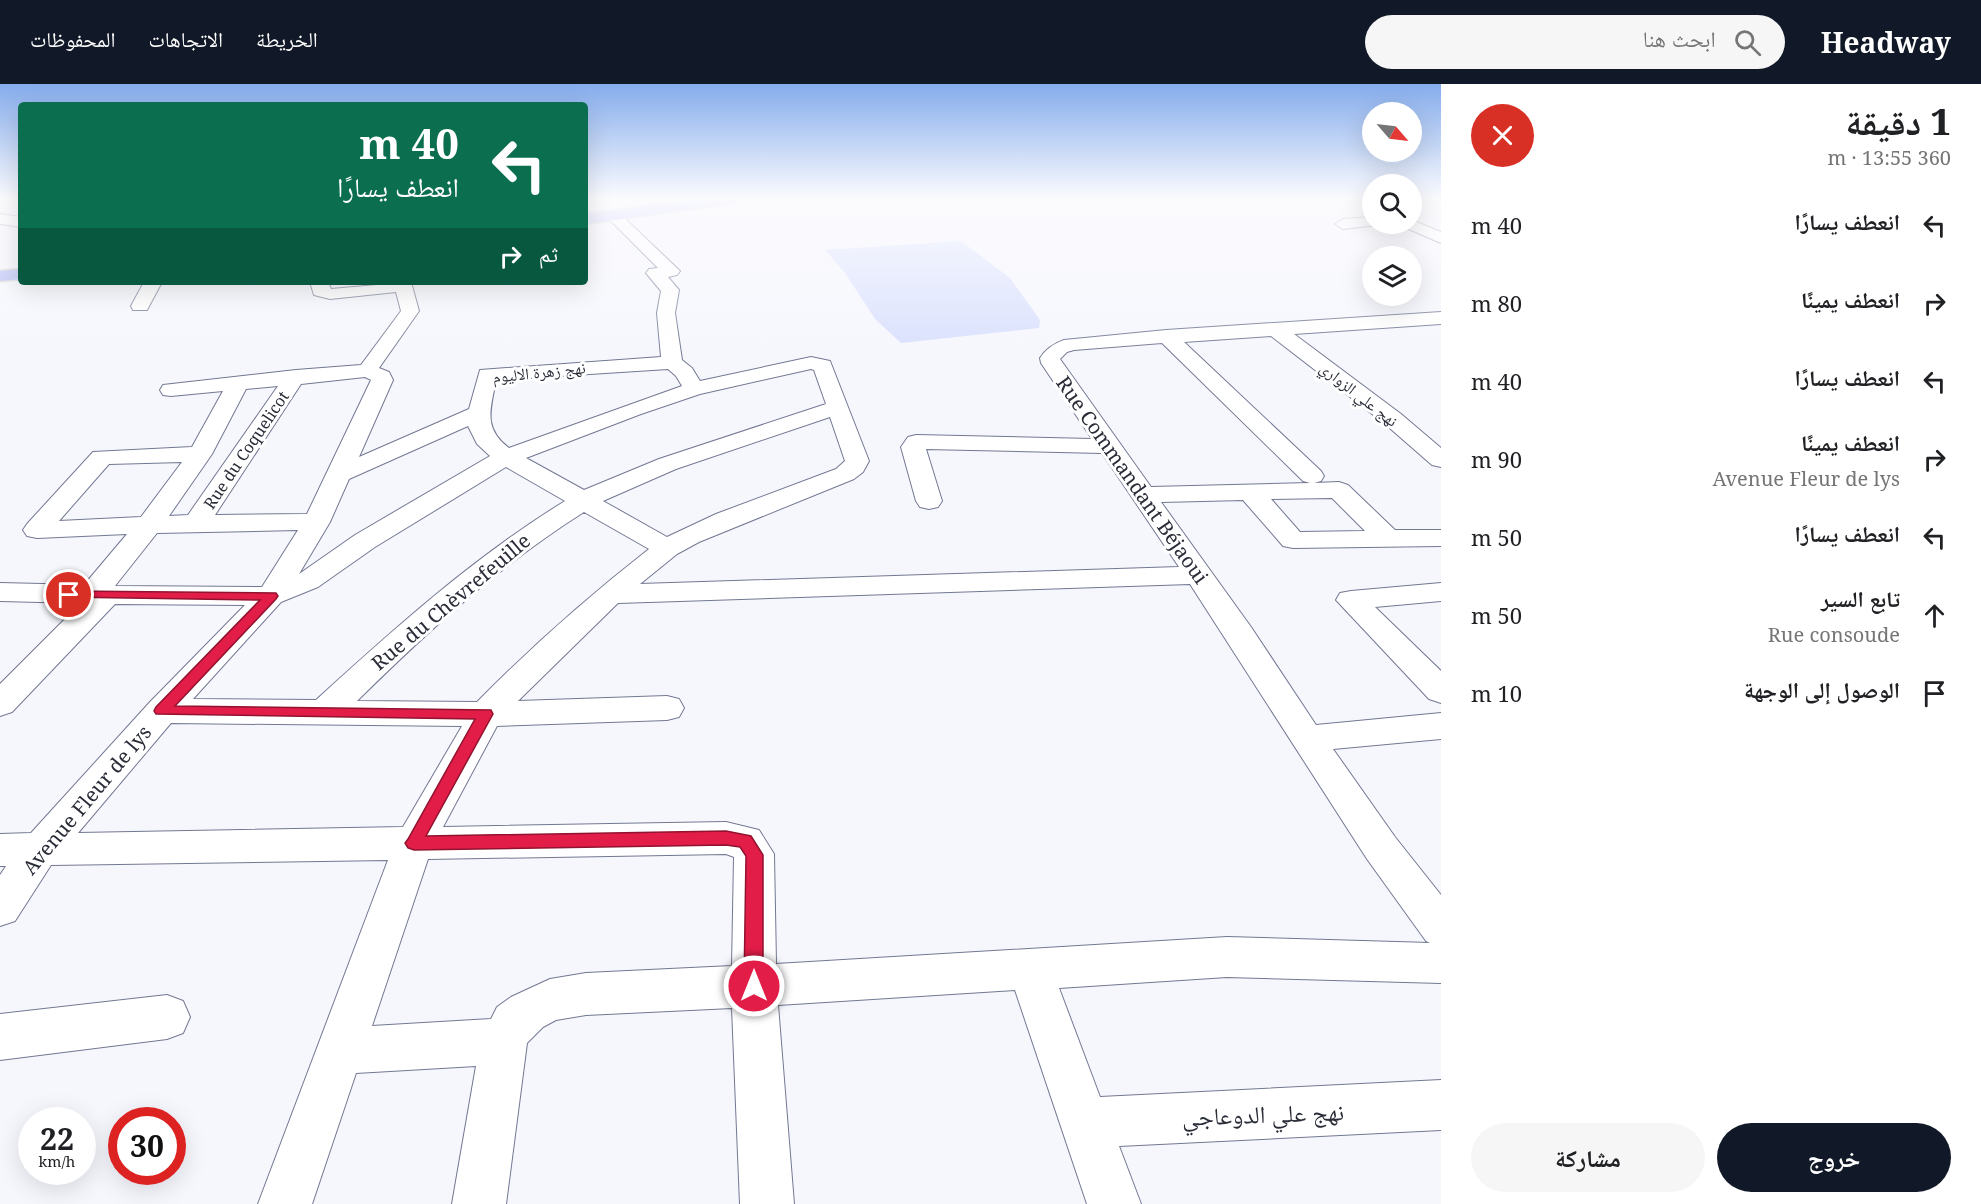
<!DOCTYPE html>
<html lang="ar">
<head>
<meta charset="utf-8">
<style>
	body { margin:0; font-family:"Noto Serif","Noto Naskh Arabic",serif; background:#f6f6f6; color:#202124; direction:rtl; height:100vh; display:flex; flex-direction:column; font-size:22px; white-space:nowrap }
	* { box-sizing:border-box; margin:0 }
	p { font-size:20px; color:#757577 }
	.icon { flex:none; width:33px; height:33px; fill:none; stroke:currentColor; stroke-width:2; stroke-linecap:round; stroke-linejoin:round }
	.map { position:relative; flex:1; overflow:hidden; direction:ltr }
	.sheet { display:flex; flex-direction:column; background:#fff; width:540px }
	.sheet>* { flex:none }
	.hud { position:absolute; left:18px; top:18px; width:570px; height:183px; border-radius:6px; box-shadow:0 6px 24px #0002; direction:rtl; background:#0b6e4f; color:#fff; overflow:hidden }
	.needle { width:39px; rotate:118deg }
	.buttons { position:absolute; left:1362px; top:18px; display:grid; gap:12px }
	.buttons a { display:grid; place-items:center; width:60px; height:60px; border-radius:50%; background:#fff; box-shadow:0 6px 24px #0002; font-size:30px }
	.speed { position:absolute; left:18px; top:1023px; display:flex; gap:12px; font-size:30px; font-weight:700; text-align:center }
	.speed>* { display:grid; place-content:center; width:78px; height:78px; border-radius:50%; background:#fff; box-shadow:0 6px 24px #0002; line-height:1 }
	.speed small { font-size:15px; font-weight:400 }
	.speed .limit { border:9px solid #d22; background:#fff; color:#111 }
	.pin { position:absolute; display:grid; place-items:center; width:51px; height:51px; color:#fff; margin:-26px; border:3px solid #fff; border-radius:50%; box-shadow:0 2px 6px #0007 }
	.me { position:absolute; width:66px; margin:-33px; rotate:0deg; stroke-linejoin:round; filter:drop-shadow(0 0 4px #0008) }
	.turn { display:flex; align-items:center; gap:21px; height:126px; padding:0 30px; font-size:27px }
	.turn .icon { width:78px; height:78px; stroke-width:2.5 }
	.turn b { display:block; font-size:42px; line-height:51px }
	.then { display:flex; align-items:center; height:57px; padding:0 30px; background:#0003; gap:12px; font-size:22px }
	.round { display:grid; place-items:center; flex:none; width:63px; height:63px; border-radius:32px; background:#f6f6f6 }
	.overview { display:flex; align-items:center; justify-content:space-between; height:102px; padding:0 30px }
	h1 { font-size:36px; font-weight:800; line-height:45px }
	.button { display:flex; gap:12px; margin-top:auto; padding:12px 30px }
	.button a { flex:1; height:69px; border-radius:36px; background:#111827; color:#fff; font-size:24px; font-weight:800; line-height:69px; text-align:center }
	.button a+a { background:#f6f6f6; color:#202124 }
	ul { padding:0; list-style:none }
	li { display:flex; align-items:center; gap:18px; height:78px; padding:0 30px }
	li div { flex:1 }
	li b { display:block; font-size:22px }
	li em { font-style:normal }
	header { display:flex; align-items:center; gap:36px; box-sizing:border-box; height:84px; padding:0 30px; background:#111827; color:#fff }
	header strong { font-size:28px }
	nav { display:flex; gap:33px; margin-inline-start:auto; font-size:21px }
	.search { width:420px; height:54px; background:#f6f6f6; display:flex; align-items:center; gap:15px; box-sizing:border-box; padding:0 21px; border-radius:33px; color:#757577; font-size:22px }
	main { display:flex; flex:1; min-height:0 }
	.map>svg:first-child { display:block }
	.green { fill:#d9e0fd }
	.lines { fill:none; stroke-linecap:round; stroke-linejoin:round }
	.minor-casing { stroke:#727892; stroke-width:2 }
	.major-casing { stroke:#d4d5d7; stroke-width:3 }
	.minor { fill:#fff; fill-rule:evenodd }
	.major { fill:#a9b2f6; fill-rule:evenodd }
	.route { fill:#e11d48; stroke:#92132f; stroke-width:1.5 }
	.labels { text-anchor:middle; stroke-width:6; stroke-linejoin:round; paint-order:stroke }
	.far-street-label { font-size:16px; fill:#2a2d38; stroke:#fff }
	.street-label { font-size:20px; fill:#2a2d38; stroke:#fff }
	.near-street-label { font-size:24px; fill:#2a2d38; stroke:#fff }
</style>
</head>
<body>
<header>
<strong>Headway</strong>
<div class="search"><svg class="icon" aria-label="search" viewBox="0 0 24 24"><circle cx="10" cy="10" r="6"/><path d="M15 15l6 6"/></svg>ابحث هنا</div>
<nav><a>الخريطة</a><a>الاتجاهات</a><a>المحفوظات</a></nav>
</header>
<main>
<section class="sheet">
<div class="overview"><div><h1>1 دقيقة</h1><p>360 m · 13:55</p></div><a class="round" style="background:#d93025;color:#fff"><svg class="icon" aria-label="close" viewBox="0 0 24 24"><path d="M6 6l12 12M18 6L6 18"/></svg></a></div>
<ul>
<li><svg class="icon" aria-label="left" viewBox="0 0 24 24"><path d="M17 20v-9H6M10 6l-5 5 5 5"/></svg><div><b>انعطف يسارًا</b></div><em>40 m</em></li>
<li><svg class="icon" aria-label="right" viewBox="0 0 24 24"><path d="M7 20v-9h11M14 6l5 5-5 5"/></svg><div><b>انعطف يمينًا</b></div><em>80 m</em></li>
<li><svg class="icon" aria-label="left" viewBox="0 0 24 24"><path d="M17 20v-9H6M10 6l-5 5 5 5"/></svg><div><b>انعطف يسارًا</b></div><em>40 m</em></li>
<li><svg class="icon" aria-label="right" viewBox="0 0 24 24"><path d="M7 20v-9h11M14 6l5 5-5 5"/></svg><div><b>انعطف يمينًا</b><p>Avenue Fleur de lys</p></div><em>90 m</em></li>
<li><svg class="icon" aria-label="left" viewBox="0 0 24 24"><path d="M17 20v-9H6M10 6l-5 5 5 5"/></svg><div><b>انعطف يسارًا</b></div><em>50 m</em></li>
<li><svg class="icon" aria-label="ahead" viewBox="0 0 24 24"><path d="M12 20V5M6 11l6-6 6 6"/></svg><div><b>تابع السير</b><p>Rue consoude</p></div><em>50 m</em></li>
<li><svg class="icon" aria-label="arrive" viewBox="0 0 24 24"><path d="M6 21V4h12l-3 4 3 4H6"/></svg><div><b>الوصول إلى الوجهة</b></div><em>10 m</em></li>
</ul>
<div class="button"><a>خروج</a><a>مشاركة</a></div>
</section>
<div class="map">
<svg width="1441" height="1120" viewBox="0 0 1441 1120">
	<rect width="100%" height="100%" fill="#f6f7fd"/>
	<polygon class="green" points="961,157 1010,194 1040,236 1039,244 901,259 875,235 845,189 825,166"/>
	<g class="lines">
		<defs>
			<g id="minor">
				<path d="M613,127l5,1 62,59 -3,4 -9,2 11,13 -4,23 7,47 10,8 8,13 111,-24 19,4 39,100 -6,11 -9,7 -155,63 -22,12 -37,30 539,-17 -77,-114 -176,-4 16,52 -4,6 -9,2 -9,-2 -4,-6 -15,-54 7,-10 8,-2 176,4 -51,-76 -1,-5c6,-9 13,-14 24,-18l102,-10 275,-18v12l-147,10 107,80 40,34v19l-9,-2 -47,-41 -114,-88 -87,6 137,129 3,5 -3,5 -7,2 25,-1 9,3 47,45h46v16l-148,2 -10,-2 -40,-46 -82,2 90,125 65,98 125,-12v26l-108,10 62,88 46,58v88l-214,-6 -168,11 41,109 341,-17v50l-322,16 22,58h-54l-72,-214 -237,15 16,199h-54l-8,-196 -146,7 -30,5 -13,7 -16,16 -21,161h-54l24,-138 -120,7 -44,131h-54l130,-344 -337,5 -36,56 -15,5v-51l6,-9h-6v-32l31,-1 119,-131 95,-97 -130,-1 -103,108 -12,4v-32l81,-81 -81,-2v-18l84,2 43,-51 -90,4 -10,-2 -4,-6 4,-6 66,-72 99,-5 31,-56 -52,5 -8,-1 -3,-5 3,-5 133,-15 65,-5 40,-54 -5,-19 -66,7 -16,-4 -4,-13h18l3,7 80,-7 8,29 -40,57 10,4 4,8 -34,77 110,-48 11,-39 181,-13 -4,-44 4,-22 -15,-18 3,-4 9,-1 -50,-50 -2,-3zM1162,259l141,138 7,2 -159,4 -91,-128 7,-7 7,-2zM668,285l8,7 6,10 -173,62c-27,-20 -18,-40 -13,-68zM811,285l3,1 12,34 -167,55 -75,31 -58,-32 115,-44 59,-20zM365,293l6,3 -64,134 -92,1 86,-131zM278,302l-90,129 -19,1 43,-62 34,-65zM830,333l15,44 -9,8 -120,45 -49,23 -64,-36 73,-32zM468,342l9,18 13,12 -135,79 -56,39 31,-52 19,-43zM182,378l-41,55 -82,4 50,-57zM506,383l59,34c-91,56 -170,127 -249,199l-123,-1 88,-97 37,-15 57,-40zM1332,414l33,33 -65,1 -29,-33zM584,428l65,37c-60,47 -118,98 -172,153l-120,-1c71,-70 143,-136 227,-189zM298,446l-36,57 -147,-1 42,-53zM1190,500l177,275 59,82 4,2 -203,-6 -451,27 -2,-110 -15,-24 -33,-8 -283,5 54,-101 170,-6 12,-3 5,-9 -5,-9 -12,-3 -149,5 100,-98zM171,639l291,3 -59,101 -325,6zM726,770l8,3 -2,109 -146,7 -36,6 -39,18 -14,10 -6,12 -119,7 56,-167z"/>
				<polygon points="0,130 21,133 21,143 0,140"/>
				<polygon points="1372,133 1372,140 1379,140 1377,141 1343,145 1335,140 1343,135"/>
				<polygon points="1412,136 1441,148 1441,159 1404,143 1401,140 1412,140"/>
				<polygon points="144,198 162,198 147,226 133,226 131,222"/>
				<polygon points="1441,499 1441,517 1375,523 1441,587 1441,619 1429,615 1336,516 1340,509 1351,507"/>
				<polygon points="167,911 183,917 190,933 183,949 167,955 0,976 0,930"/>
			</g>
			<g id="major">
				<polygon points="699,115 743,115 736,119 585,140 585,130"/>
				<polygon points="21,185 21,195 0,197 0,187"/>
			</g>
		</defs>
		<use href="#minor" class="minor-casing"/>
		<use href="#major" class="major-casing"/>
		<use href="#minor" class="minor"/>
		<use href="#major" class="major"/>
	</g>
	<linearGradient id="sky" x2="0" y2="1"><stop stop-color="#85acec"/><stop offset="0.42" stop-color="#fbfbfe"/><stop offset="1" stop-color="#fbfbfe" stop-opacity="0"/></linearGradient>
	<rect width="1441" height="272" fill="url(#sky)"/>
	<polygon class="route" points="69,507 276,509 278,512 276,515 175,622 491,626 493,630 426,752 726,747 751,752 763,771 763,902 760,909 754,911 747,909 744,902 746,772 740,763 726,761 414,766 408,764 405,759 408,755 475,635 156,630 154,627 156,623 260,516 64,513 62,511"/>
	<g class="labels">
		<g class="far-street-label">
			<text transform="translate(539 288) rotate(-6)" y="6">نهج زهرة الاليوم</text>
			<text transform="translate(1359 310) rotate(38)" y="6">نهج علي الزواري</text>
			<text transform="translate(246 366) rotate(-56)" y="6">Rue du Coquelicot</text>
		</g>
		<g class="street-label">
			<text transform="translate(1132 396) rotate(55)" y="7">Rue Commandant Béjaoui</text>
			<text transform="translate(451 518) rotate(-40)" y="7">Rue du Chèvrefeuille</text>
			<text transform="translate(87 716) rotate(-50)" y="7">Avenue Fleur de lys</text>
		</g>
		<g class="near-street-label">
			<text transform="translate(1263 1031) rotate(-2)" y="8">نهج علي الدوعاجي</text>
		</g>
	</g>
</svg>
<div class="buttons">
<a><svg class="needle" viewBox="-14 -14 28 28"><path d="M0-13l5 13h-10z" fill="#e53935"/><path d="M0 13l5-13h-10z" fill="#757577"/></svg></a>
<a><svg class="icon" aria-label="search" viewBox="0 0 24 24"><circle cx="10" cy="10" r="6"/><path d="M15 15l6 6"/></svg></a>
<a><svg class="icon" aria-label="layers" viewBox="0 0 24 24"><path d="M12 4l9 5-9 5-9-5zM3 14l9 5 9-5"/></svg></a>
</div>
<div class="speed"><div>22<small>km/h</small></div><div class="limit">30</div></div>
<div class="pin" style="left:69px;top:511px;background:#d93025"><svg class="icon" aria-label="arrive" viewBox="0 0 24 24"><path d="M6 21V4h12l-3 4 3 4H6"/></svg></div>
<svg class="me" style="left:754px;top:902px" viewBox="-20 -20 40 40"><circle r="17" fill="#e11d48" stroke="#fff" stroke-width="3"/><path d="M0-11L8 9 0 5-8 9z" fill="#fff"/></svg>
<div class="hud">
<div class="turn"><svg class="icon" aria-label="left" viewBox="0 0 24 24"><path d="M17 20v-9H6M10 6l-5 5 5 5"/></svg><div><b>40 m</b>انعطف يسارًا</div></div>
<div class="then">ثم<svg class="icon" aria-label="right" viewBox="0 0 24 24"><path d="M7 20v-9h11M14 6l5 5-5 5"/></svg></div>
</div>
</div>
</main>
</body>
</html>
